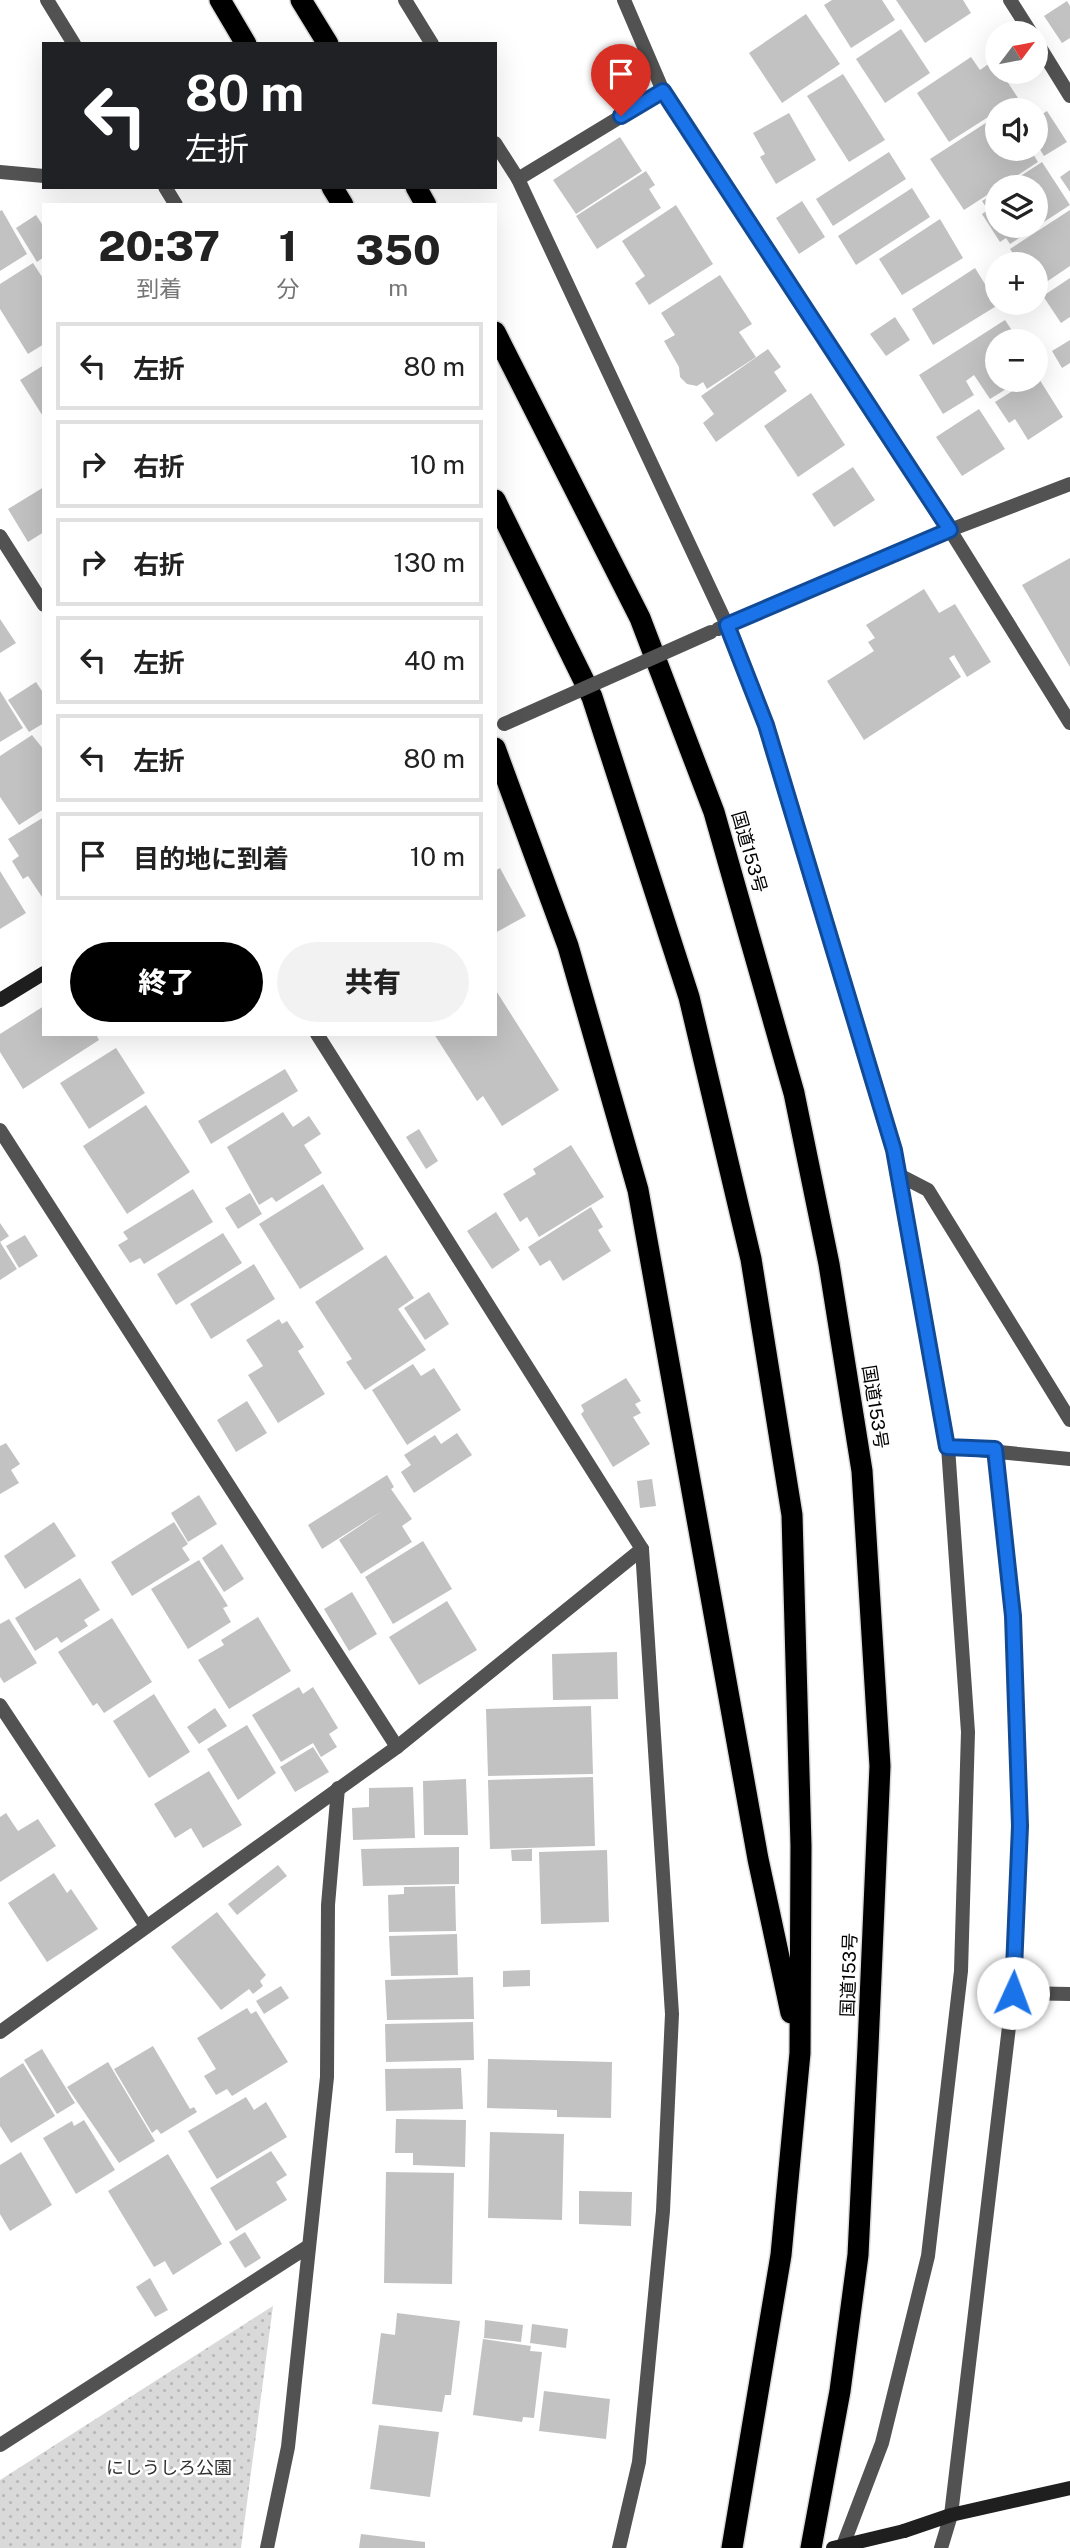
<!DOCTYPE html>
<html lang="ja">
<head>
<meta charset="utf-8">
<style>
	body { margin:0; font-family:"Public Sans","Noto Sans JP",sans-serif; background:#f2f2f2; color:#222; height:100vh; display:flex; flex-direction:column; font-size:26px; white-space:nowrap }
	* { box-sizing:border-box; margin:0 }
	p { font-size:23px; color:#767676 }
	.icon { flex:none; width:38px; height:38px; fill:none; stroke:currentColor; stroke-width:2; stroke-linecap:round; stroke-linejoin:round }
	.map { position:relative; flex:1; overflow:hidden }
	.sheet { position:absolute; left:42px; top:203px; width:455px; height:833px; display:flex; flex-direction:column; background:#fff; border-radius:0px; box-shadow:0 7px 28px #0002 }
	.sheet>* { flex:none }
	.guide { position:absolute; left:42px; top:42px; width:455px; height:147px; border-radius:0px; box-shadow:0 7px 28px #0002; background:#202124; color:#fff; overflow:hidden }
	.needle { width:46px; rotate:58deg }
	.fabs { position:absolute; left:985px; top:21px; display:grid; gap:14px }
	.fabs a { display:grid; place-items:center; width:63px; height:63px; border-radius:50%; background:#fff; box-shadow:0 7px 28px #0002; font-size:35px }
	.pin { position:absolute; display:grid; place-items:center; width:60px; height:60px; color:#fff; margin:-72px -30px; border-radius:50% 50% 50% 0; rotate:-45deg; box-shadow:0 0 7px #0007 }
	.pin .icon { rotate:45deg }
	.me { position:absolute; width:77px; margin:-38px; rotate:2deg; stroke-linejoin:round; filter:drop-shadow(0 0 5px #0008) }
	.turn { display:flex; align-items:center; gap:24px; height:147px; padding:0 28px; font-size:32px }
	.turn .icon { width:91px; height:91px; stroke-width:2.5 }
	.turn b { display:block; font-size:49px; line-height:60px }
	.eta { display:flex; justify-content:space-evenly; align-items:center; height:119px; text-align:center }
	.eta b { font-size:42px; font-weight:800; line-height:49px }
	.action { display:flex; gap:14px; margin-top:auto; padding:14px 28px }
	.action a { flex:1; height:80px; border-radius:42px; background:#000; color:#fff; font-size:28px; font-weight:800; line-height:80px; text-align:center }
	.action a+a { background:#f2f2f2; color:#222 }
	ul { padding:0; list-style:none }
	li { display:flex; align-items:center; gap:21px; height:88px; margin:0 14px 10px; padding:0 14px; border:4px solid #e0e0e0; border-radius:0px }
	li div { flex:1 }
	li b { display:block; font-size:26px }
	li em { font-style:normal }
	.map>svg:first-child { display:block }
	.grass { fill:url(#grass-dots) }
	.building { fill:#c2c2c2 }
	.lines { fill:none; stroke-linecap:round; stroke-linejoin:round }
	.highway-casing { stroke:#dbdbdb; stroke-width:24 }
	.street { stroke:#525252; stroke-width:14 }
	.secondary { stroke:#1f1f1f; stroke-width:14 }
	.highway { stroke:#000; stroke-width:21 }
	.street-bridge { stroke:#525252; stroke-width:14 }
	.secondary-bridge { stroke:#1f1f1f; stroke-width:14 }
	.route-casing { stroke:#114b97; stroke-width:18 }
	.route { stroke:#1a73e8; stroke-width:12 }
	.labels { text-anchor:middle; stroke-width:5; stroke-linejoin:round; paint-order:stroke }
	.street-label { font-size:18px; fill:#000; stroke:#fff }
	.park-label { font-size:18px; fill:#303030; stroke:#fff }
</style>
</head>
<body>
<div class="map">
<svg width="1070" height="2548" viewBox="0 0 1070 2548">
	<defs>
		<pattern id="grass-dots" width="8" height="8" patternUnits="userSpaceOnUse" patternTransform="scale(1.75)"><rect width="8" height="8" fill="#d9d9d9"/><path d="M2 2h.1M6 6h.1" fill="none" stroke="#b8b8b8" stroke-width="1.8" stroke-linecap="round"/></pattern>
	</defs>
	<rect width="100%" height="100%" fill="#fff"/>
	<polygon class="grass" points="273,2306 241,2548 0,2548 0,2480"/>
	<g class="building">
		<polygon points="832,0 882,0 895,20 851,48 824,5"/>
		<polygon points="896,0 963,0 971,13 925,43"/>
		<polygon points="1067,1 1070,6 1070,38 1062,43 1044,16"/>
		<polygon points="806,14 840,64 782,103 749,53"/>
		<polygon points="901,29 930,73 885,103 856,59"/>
		<polygon points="971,57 980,70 994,60 998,72 1001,72 1018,98 949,142 917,93"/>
		<polygon points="843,74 885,140 849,162 807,96"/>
		<polygon points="1047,111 1067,142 1044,156 1036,143 1036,118"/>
		<polygon points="789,113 816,160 776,184 760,157 765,154 753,133"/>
		<polygon points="998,115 998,149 1030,149 1038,162 964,210 930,159"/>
		<polygon points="620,137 642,171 576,214 553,180"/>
		<polygon points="889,152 906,179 833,226 816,199"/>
		<polygon points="1042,162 1070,205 1010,244 1006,238 1000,242 982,214 988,210 982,201 998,191 998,226 1036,226 1036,187 1004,187"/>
		<polygon points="1070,170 1070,192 1060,177"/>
		<polygon points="646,171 655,185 649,189 661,208 597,249 576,216"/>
		<polygon points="912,188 930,217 856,265 838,236"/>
		<polygon points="802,201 825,237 799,254 776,218"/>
		<polygon points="676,205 713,264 649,305 635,283 645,276 622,241"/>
		<polygon points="2,210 27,254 0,271 0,211"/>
		<polygon points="1070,210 1070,266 1036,289 1036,264 1020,264 1010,249"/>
		<polygon points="36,215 44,227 44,257 37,262 16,228"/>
		<polygon points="940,219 963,258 902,295 879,259"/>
		<polygon points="33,263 44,280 44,344 28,354 0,309 0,284"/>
		<polygon points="975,268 998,305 933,345 912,309"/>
		<polygon points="720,275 752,324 739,332 756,357 707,389 703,382 697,386 687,384 680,377 679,367 664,341 675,335 661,313"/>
		<polygon points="1070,278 1070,317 1061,323 1043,296"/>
		<polygon points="895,317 910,340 886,356 870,334"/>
		<polygon points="1005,320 1019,341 998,341 998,380 1021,380 990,399 974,375 966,381 974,395 943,414 919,375"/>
		<polygon points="1070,340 1070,363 1062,368 1052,351"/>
		<polygon points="768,349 781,367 774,372 787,391 716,442 703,423 714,414 701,396"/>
		<polygon points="44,365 44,418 20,380"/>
		<polygon points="1036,374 1063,417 1028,440 1015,419 1009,423 995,402 1030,380 1036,380"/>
		<polygon points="811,393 845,445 798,477 764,426"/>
		<polygon points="979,409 1005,449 962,476 936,437"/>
		<polygon points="853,467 875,500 834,527 812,494"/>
		<polygon points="44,487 44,532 28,542 8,509"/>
		<polygon points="1070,558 1070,667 1022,585"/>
		<polygon points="924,589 939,613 955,604 991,662 967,677 954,655 949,658 961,677 864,740 827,681 874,651 868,642 875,638 866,625"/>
		<polygon points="0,619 16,643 0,653"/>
		<polygon points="36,682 44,694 44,723 29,732 8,700"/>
		<polygon points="0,691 23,728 0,742"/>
		<polygon points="32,735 44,750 44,809 19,825 0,797 0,756"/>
		<polygon points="44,817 44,900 28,876 23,879 12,861 19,856 8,839"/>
		<polygon points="500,868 526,916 495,933 495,871"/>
		<polygon points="0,871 26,913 0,929"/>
		<polygon points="495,989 559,1090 502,1126 483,1096 477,1101 434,1034 495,1034"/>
		<polygon points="44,1006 44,1034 96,1034 99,1040 23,1089 0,1052 0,1034"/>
		<polygon points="116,1048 145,1093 89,1129 60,1083"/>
		<polygon points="285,1069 298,1091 211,1144 198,1121"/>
		<polygon points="146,1105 190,1172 127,1214 83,1146"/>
		<polygon points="283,1112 293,1127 309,1116 321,1134 304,1145 322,1173 276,1202 272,1197 259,1205 227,1147"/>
		<polygon points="419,1129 438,1161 426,1169 406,1137"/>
		<polygon points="571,1145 604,1197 539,1237 527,1217 520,1222 503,1194 536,1174 533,1169"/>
		<polygon points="323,1184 364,1249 300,1289 259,1224"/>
		<polygon points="193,1189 213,1222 144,1264 140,1258 130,1263 118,1245 128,1239 123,1232"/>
		<polygon points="250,1193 262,1214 238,1229 225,1208"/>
		<polygon points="591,1207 603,1227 598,1230 611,1251 563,1281 550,1260 540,1266 528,1247"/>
		<polygon points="496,1212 520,1250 492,1269 467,1231"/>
		<polygon points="0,1223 9,1236 0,1242 17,1269 0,1280"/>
		<polygon points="223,1233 242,1263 176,1305 157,1274"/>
		<polygon points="25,1235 38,1256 19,1268 6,1246"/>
		<polygon points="386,1255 414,1298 398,1309 426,1350 365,1390 346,1362 352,1359 315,1302"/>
		<polygon points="254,1264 275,1299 211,1339 190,1304"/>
		<polygon points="429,1292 449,1324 425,1340 404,1308"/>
		<polygon points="279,1319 282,1324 287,1321 304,1347 298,1351 325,1394 278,1423 248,1375 263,1366 246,1340"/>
		<polygon points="413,1364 421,1376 434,1368 461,1410 407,1445 372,1390"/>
		<polygon points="626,1378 641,1401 635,1404 641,1413 633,1417 650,1444 613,1467 581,1414 584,1411 581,1405"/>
		<polygon points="247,1401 267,1433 236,1452 217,1420"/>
		<polygon points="457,1433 472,1455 414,1493 401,1472 411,1465 404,1455 435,1435 441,1444"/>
		<polygon points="6,1443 20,1464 11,1470 19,1483 0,1494 0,1446"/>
		<polygon points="387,1475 394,1487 391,1489 412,1519 402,1526 412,1542 361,1574 339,1540 382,1511 322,1549 308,1525"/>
		<polygon points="652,1479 656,1506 640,1508 637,1481"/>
		<polygon points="199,1495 217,1524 188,1542 171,1513"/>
		<polygon points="54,1522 76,1556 25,1589 4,1556"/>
		<polygon points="174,1522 188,1544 182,1548 190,1560 132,1596 111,1562"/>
		<polygon points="423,1541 452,1589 393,1624 365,1577"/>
		<polygon points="222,1544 244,1579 224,1592 202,1558"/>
		<polygon points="199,1560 228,1606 223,1608 231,1622 188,1649 151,1589"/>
		<polygon points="80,1578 100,1610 84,1620 88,1626 61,1643 57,1637 35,1651 15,1618"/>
		<polygon points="352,1592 377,1634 349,1651 324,1609"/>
		<polygon points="447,1601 477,1650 419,1685 389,1637"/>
		<polygon points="258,1617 291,1671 229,1709 198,1660 224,1645 221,1640"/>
		<polygon points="112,1618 152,1682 104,1713 97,1703 93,1706 58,1652"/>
		<polygon points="9,1619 37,1663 4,1683 0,1677 0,1624"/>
		<polygon points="617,1652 618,1699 553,1700 552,1654"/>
		<polygon points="299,1687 303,1694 313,1687 338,1728 329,1734 337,1747 321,1757 313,1743 281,1762 252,1715"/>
		<polygon points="154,1694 190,1752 149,1778 113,1721"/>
		<polygon points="591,1706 593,1774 488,1776 486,1709"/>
		<polygon points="215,1708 227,1726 199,1744 187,1727"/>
		<polygon points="247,1725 276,1773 238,1800 207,1749"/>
		<polygon points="313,1747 329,1772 295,1792 280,1767"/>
		<polygon points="209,1771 242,1825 203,1848 191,1828 175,1838 154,1804"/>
		<polygon points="593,1777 595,1846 490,1849 488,1780"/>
		<polygon points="466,1779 468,1835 424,1835 423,1781"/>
		<polygon points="413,1787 415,1838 353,1840 352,1808 369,1807 369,1788"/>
		<polygon points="6,1813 18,1831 38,1819 56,1846 0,1882 0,1817"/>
		<polygon points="459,1847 459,1884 363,1886 361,1849"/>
		<polygon points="532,1849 532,1861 512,1861 511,1850"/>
		<polygon points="607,1850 609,1922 541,1924 539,1852"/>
		<polygon points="278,1865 287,1876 237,1915 228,1904"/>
		<polygon points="54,1873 67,1893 71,1889 98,1929 47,1962 8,1903"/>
		<polygon points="455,1886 456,1931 389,1932 388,1895 404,1894 404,1887"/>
		<polygon points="217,1912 266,1975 260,1981 263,1986 253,1994 249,1989 221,2010 171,1947"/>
		<polygon points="457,1934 458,1975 391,1976 389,1936"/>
		<polygon points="530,1970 530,1986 503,1987 503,1971"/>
		<polygon points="473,1977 474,2019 387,2020 385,1980"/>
		<polygon points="281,1986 289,1998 264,2014 256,2001"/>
		<polygon points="247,2008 251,2014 256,2011 288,2062 232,2096 227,2089 216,2095 204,2076 216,2069 197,2038"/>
		<polygon points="473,2022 474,2060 386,2062 385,2024"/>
		<polygon points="153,2046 190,2109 194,2107 197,2112 161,2134 157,2129 152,2133 114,2069"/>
		<polygon points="42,2049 75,2103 57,2114 24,2060"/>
		<polygon points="488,2059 612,2062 611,2118 557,2117 557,2110 487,2108"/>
		<polygon points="108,2062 155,2141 119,2163 67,2087"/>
		<polygon points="23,2063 55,2116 11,2143 0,2126 0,2078"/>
		<polygon points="461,2068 463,2109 386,2111 385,2069"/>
		<polygon points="246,2097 254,2110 266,2102 287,2137 217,2179 188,2131"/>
		<polygon points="396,2119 466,2120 465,2167 413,2165 413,2153 395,2153"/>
		<polygon points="84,2120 115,2170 76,2194 43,2138 72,2121 74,2126"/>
		<polygon points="490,2132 564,2134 562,2220 488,2218"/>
		<polygon points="271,2151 287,2175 276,2182 287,2200 236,2231 210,2188"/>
		<polygon points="21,2152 52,2205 10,2231 0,2214 0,2165"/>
		<polygon points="168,2154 222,2244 173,2275 165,2261 154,2267 108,2191"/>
		<polygon points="386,2172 454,2173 452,2284 384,2283"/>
		<polygon points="579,2191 632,2192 631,2226 579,2224"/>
		<polygon points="245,2232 261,2258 245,2268 229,2242"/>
		<polygon points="150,2278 168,2310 155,2317 136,2287"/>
		<polygon points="397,2313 460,2321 451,2395 445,2395 442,2412 372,2404 381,2333 395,2335"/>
		<polygon points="485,2320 523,2325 521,2342 484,2338"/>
		<polygon points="532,2324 568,2329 566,2348 530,2343"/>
		<polygon points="483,2339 531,2346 530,2351 542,2352 534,2418 523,2417 522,2422 473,2415"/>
		<polygon points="544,2391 610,2399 606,2439 539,2431"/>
		<polygon points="379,2425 439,2432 430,2497 370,2489"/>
		<polygon points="361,2534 425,2542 425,2548 359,2548"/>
	</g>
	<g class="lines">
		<defs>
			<g id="highway">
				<polyline points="220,0 246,44"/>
				<polyline points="301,0 328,44"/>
				<polyline points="332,187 343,205"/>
				<polyline points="416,187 426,205"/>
				<polyline points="495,332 640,618 714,812 794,1093 829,1264 862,1471 880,1766 868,2047 858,2255 840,2391 811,2548"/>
				<polyline points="495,500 592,697 689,997 751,1259 792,1515 801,1846 800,2053 781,2255 732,2548"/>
				<polyline points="495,748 568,946 638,1190 758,1859 791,2013"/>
			</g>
		</defs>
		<use href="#highway" class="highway-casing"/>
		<g class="street">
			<polyline points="47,0 74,44"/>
			<polyline points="405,0 432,44"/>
			<polyline points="624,0 663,91"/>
			<polyline points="1010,0 1031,33"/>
			<polyline points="1036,41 1070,96"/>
			<polyline points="495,143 518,179 727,625 766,725 894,1150 948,1447 968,1732 961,1971 928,2256 882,2443 842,2548"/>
			<polyline points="0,172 44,176"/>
			<polyline points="518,179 663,91 950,530 1070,723"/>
			<polyline points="165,187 176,205"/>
			<polyline points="0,536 44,605"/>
			<polyline points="718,629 950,530 1070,484"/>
			<polyline points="317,1034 642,1549 672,2014 663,2211 639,2462 619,2548"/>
			<polyline points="0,1130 397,1747"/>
			<polyline points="899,1175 928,1190 1070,1420"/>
			<polyline points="948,1447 1070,1459"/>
			<polyline points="0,1705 146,1926"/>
			<polyline points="1013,1993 1070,1994"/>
			<polyline points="0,2032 397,1747 642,1549"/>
			<polyline points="0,2445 309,2246"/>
			<polyline points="267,2548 288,2447 327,2077 328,1905 338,1788"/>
			<polyline points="941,2548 951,2515 1013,1993 1020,1826 1013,1616 995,1449"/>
		</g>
		<g class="secondary">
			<polyline points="0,1000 44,973"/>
			<polyline points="904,2531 951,2515 1070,2488"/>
		</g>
		<use href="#highway" class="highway"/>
		<polyline class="street-bridge" points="504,724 711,632"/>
		<polyline class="secondary-bridge" points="833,2548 904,2531"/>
	</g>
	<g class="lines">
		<defs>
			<polyline id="route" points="621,116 663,91 950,530 727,625 766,725 894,1150 947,1447 995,1449 1013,1616 1020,1826 1013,1993"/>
		</defs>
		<use href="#route" class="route-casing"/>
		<use href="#route" class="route"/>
	</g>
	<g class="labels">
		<g class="street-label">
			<text transform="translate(749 852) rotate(74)" y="6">国道153号</text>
			<text transform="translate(875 1407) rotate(81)" y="6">国道153号</text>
			<text transform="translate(849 1975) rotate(-88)" y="6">国道153号</text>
		</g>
		<g class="park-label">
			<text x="169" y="2474">にしうしろ公園</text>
		</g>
	</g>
</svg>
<div class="fabs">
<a><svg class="needle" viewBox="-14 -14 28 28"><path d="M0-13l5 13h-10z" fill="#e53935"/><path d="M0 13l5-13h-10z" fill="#767676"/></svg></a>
<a><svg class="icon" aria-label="sound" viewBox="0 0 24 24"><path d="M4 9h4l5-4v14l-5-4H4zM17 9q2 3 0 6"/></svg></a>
<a><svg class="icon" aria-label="layers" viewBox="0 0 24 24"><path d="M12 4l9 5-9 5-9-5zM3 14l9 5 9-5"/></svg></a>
<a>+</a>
<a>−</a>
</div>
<div class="pin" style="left:621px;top:116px;background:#d93025"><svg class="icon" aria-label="arrive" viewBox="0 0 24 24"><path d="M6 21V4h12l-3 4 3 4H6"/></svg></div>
<svg class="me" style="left:1013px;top:1993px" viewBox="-20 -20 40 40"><circle r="19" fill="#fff"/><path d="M0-13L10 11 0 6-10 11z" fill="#1a73e8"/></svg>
<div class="guide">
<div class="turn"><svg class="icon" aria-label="left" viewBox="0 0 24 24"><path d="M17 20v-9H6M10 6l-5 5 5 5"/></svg><div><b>80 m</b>左折</div></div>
</div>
<section class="sheet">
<div class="eta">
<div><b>20:37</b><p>到着</p></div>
<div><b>1</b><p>分</p></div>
<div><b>350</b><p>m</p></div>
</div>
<ul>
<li><svg class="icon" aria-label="left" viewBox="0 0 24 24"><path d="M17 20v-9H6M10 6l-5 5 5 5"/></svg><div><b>左折</b></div><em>80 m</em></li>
<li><svg class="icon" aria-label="right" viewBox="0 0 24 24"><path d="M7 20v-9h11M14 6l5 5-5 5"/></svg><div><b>右折</b></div><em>10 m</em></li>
<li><svg class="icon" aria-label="right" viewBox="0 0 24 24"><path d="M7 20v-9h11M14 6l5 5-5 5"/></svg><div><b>右折</b></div><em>130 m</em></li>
<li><svg class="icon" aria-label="left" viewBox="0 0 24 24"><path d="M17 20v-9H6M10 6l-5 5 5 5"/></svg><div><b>左折</b></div><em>40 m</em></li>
<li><svg class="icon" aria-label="left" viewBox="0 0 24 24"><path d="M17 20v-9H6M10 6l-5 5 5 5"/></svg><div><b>左折</b></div><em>80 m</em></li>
<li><svg class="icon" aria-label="arrive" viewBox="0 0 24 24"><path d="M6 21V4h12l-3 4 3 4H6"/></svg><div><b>目的地に到着</b></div><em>10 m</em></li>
</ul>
<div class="action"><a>終了</a><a>共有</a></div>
</section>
</div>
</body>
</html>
